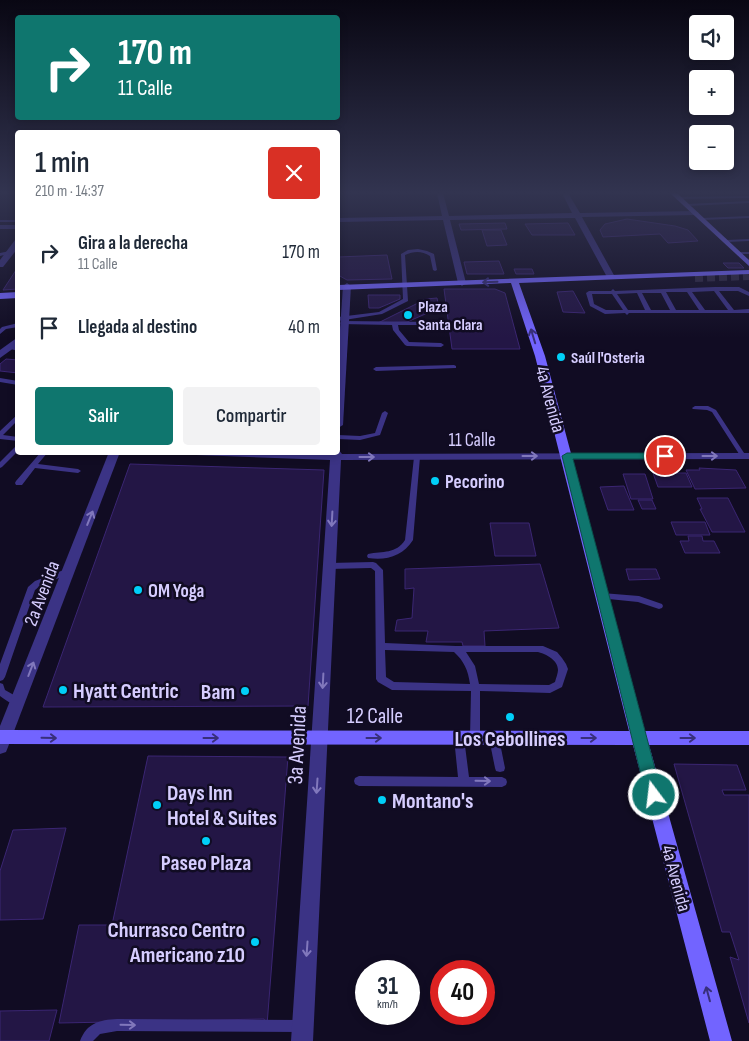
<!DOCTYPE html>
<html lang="es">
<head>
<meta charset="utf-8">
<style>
	body { margin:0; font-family:"Sofia Sans Condensed",sans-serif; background:#f2f2f3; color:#1f2937; height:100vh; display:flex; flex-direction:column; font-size:19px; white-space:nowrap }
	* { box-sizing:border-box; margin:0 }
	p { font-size:16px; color:#747a83 }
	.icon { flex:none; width:28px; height:28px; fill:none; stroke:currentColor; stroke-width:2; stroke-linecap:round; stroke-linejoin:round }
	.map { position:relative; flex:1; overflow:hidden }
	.panel { position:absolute; left:15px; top:130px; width:325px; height:325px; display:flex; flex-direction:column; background:#fff; border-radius:5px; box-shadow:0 2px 8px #0003 }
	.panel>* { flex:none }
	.hud { position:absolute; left:15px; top:15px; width:325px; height:105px; border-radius:5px; box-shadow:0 2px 8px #0003; background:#0f766e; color:#fff; overflow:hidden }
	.buttons { position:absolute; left:689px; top:15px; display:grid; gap:10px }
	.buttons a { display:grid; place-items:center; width:45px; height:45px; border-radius:5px; background:#fff; box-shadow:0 2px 8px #0003; font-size:25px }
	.speed { position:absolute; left:355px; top:960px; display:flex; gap:10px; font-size:25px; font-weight:700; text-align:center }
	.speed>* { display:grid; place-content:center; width:65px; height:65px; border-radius:50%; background:#fff; box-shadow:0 2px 8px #0003; line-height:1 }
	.speed small { font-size:12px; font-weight:400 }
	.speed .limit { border:8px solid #d22; background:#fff; color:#111 }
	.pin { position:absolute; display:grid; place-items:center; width:42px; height:42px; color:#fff; margin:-21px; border:2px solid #fff; border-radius:50%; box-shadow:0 1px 5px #0007 }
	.me { position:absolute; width:55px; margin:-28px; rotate:345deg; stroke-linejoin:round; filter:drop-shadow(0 0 4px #0008) }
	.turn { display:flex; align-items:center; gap:18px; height:105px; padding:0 20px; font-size:22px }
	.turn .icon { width:65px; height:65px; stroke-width:2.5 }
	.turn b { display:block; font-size:35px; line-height:42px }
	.round { display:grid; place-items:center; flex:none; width:52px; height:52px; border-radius:5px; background:#f2f2f3 }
	.summary { display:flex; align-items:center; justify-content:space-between; height:85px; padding:0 20px }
	h1 { font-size:30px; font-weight:600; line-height:38px }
	.primary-button { display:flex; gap:10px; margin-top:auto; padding:10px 20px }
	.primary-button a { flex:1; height:58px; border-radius:5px; background:#0f766e; color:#fff; font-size:20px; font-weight:600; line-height:58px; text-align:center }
	.primary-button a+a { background:#f2f2f3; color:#1f2937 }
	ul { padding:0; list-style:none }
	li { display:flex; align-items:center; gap:15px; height:75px; padding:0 20px }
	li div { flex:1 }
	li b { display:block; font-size:19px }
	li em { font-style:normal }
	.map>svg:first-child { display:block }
	.building { fill:#231645; stroke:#3b2673 }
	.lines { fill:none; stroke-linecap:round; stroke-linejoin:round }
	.secondary-tunnel { stroke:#2f2944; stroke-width:8; stroke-dasharray:8 4; stroke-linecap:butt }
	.lane { fill:#3b3385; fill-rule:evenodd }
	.street { fill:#3b3385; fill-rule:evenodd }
	.secondary { fill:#7264ff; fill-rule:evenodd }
	.oneway { stroke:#382f7b }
	.oneway2 { stroke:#8178bc }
	.route { fill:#0f766e; stroke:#0a4d48 }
	.poi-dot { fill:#00cff8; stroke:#110c23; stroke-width:2 }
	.labels { text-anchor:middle; stroke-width:5; stroke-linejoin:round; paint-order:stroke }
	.far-poi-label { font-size:16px; font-weight:bold; fill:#d6cdff; stroke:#110c23; text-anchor:start }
	.street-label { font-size:19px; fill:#d6cdff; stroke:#110c23 }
	.poi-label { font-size:19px; font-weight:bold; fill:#d6cdff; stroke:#110c23; text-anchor:start }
	.near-poi-label { font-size:22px; font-weight:bold; fill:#d6cdff; stroke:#110c23; text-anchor:start }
	.near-street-label { font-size:22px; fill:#d6cdff; stroke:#110c23 }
</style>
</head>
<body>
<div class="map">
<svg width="749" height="1041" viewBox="0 0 749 1041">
	<rect width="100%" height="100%" fill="#110c23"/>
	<g class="building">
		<polygon points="627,219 675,226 688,230 698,241 668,243 660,234 603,237 600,230 605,224"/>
		<polygon points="505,223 507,229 461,230 459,224"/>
		<polygon points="568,223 575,235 532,235 525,224"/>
		<polygon points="482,230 501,230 507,245 487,246"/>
		<polygon points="387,255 392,279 347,280 338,275 338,257"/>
		<polygon points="499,261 504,274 467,274 464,262"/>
		<polygon points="723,263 739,263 744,268 728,268"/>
		<polygon points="18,267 18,289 3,290"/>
		<polygon points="514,269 532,269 534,274 516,274"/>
		<polygon points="444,289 495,289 505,293 520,349 452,349"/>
		<polygon points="573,291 585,313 563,312 557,292"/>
		<polygon points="368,295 400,295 400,299 379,308 369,308"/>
		<polygon points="437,298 439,308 407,322 378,323 426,299"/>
		<polygon points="6,359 18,360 18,373 0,371 0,364"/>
		<polygon points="130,464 324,470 308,706 43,707"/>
		<polygon points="699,468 736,470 746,488 695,489 686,470 700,470"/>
		<polygon points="653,473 686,473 692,487 658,487"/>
		<polygon points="623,474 645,474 653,499 631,499"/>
		<polygon points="624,486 634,510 608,510 600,487"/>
		<polygon points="697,498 728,498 745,532 712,532 700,509 702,509"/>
		<polygon points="638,500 652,500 656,509 642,509"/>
		<polygon points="671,522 705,522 710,535 676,535"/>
		<polygon points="490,523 529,523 536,556 495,556"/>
		<polygon points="688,536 702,536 703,541 714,541 720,553 685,553 680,541 689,541"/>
		<polygon points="540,564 559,628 484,631 485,646 463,646 462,642 426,642 428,631 395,631 397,620 412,618 414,588 405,589 405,569"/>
		<polygon points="626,569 656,569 660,579 629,580"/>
		<polygon points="148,756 288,757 267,1025 264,1019 59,1023 79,925 112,925"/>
		<polygon points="674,764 737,765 746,790 722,790 724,795 749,795 749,1023 730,957 739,960 730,932 722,932"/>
		<polygon points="66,828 43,919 0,920 0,871 13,830"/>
		<polygon points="57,1010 49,1041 0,1041 0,1011"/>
	</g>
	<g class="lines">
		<polyline class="secondary-tunnel" points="695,278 749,276"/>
		<g class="lane">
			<polygon points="749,196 749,198 678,199 676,198 678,197"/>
			<polygon points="749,201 749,203 687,206 685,205 687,204"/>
			<polygon points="749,216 749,218 702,220 700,219 702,218"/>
			<rect x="0" y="220" width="18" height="2"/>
			<polygon points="749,239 749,241 727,242 725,241 727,240"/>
			<path d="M418,249l9,2 7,3 3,16 -2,1 -2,-1 -3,-14c-8,-5 -16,-5 -25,-1l3,46 -26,13 -44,7v-4l41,-5 24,-13 -2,-45 7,-4z"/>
			<polygon points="10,251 12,251 12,253 0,256 0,253"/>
			<polygon points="736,252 749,252 749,254 738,254 736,253"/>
			<path d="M715,287h24l10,5v4l-11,-5h-19l15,19 15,-1v4h-120l-2,2 -2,-2 -20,1 -15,-8 -4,-13 3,-2h22l2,-2 2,2zM714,291l14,19h-23l-13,-18zM666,292h21l12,18h-23zM637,293l8,17h-17l-11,-16zM642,293h19l9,17h-19zM592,294h20l11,16h-17l-12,-6z"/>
			<polygon points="343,321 437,322 440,324 439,325 398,325 399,330 409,342 441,343 444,345 441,347 407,346 405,345 393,330 392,325 341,324 340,323"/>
			<polygon points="18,323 18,327 6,329 0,334 0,329 2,327"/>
			<polygon points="9,345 18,347 18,351 7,348 7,346"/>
			<polygon points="454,365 456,366 456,368 376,371 373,369 376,367"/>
			<polygon points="0,378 18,381 18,385 0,382"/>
			<polygon points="695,406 708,406 716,410 746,456 745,457 741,457 712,412 707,410 693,409 692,408"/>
			<polygon points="385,411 388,413 380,435 360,440 338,439 338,435 360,436 375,433 382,413"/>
			<polygon points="18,414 18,420 3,435 18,437 18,441 0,439 0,431"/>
			<polygon points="18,445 18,451 2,467 0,468 0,462 16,446"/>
			<polygon points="41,452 48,452 38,464 78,469 81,471 78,473 35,468 22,485 16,485 15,483 16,481"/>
			<path d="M417,455l3,2 -7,83c-10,16 -27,21 -45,18l-1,-2 1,-2c15,-3 28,0 37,-14l9,-83z"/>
			<path d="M373,562l3,1 7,7 2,73 71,3h87l14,6 5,6 4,6 2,5 -6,18 -12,6 -70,-2v47l-2,3 -3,1 -3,-1 -2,-3 1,-47 -79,-1 -14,-8 -2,-3 -1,-108 -4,-3 -42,1 -3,-1 -1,-2 1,-2 3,-1zM385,650l69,2c10,9 14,18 16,32l-76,-2 -8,-5zM466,652h72c8,2 20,8 20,18 0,3 -2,8 -3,12l-6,3 -70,-1 -4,-18z"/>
			<polygon points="69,568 72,569 73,571 72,573 41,585 35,590 5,677 3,680 0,681 0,664 28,587 35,581"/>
			<polygon points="602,593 639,596 662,604 663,606 662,608 659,609 638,602 599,598 598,596 599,594"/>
			<path d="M0,683l3,1 2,6 16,9 2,3 -2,3c-7,2 -15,-5 -21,-9z"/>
			<polygon points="459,734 462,735 464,738 469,777 502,777 506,779 507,782 506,785 502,787 359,786 355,784 354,781 355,778 359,776 458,777 454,738 456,735"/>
			<polygon points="494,734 497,735 499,738 505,768 504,771 500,772 496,771 495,768 489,738 491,735"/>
			<path d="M117,1019l185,1 4,2 2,4 -2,4 -4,2 -185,-1 -17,3 -7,7h-13c7,-18 19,-21 37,-22z"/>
		</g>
		<g class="street">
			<polygon points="437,193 443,193 449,216 572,213 562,193 568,193 580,213 695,211 699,213 695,215 582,217 615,277 611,279 607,277 575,218 450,220 466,283 462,286 458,283 443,220 338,222 338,218 442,216"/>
			<rect x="0" y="225" width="18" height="4"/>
			<polygon points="15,240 18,240 18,248 3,267 0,267 0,260"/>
			<polygon points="347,283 351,286 343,425 338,428 338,358 343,286"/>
			<polygon points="18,337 18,345 0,358 0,350"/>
			<polygon points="338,449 342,454 749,453 749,459 341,460 313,1041 291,1041 330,460 196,455 191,452 330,453 338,452"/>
			<polygon points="109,452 120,452 8,747 6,752 0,754 0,726"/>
		</g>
		<g class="secondary">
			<polygon points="670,193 677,193 749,260 749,266"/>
			<polygon points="749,270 749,274 519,283 545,356 645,731 749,731 749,745 649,745 732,1041 710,1041 633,745 0,744 0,730 629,731 535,356 511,283 338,290 338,285"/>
			<polygon points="18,292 18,298 0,299 0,293"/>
		</g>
	</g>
	<defs><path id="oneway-shaft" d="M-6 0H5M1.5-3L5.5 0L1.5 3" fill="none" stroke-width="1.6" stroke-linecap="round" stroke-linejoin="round" transform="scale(1.25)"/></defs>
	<g class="oneway">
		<use href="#oneway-shaft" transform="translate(490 282) rotate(178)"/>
		<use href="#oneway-shaft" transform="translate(533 336) rotate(-107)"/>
		<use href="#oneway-shaft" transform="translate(49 738) rotate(1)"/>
		<use href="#oneway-shaft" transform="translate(211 738)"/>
		<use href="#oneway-shaft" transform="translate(374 738)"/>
		<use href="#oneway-shaft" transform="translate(589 738)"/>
		<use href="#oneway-shaft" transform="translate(688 738)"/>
		<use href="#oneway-shaft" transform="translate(708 994) rotate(-105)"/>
	</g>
	<g class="oneway2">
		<use href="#oneway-shaft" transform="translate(530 456)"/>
		<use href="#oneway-shaft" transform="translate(710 456)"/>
		<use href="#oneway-shaft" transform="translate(367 457)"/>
		<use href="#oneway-shaft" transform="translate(90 518) rotate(-68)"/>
		<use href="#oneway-shaft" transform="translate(332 519) rotate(93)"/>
		<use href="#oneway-shaft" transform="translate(31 669) rotate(-69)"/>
		<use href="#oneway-shaft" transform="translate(323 681) rotate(93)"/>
		<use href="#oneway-shaft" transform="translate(483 781) rotate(1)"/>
		<use href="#oneway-shaft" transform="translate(317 786) rotate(94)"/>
		<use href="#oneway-shaft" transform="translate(307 949) rotate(94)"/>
		<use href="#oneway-shaft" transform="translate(128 1025) rotate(1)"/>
	</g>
	<linearGradient id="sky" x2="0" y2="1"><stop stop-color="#090713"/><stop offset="0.57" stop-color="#323450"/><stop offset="1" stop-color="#323450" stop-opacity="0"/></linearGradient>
	<rect width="749" height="338" fill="url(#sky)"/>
	<polygon class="route" points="567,453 665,453 670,456 665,459 573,459 662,795 660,800 654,802 649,800 646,795 562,456"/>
	<g class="poi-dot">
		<circle cx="408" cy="315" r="5"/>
		<circle cx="561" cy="357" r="5"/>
		<circle cx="435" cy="481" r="5"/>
		<circle cx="138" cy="590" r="5"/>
		<circle cx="63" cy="690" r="5"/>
		<circle cx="245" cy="691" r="5"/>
		<circle cx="510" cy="717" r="5"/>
		<circle cx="382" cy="800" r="5"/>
		<circle cx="157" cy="805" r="5"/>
		<circle cx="206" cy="841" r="5"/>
		<circle cx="255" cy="942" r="5"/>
	</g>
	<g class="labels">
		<g class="far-poi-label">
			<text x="418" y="312">Plaza<tspan x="418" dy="18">Santa Clara</tspan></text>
			<text x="571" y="363">Saúl l'Osteria</text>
		</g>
		<g class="street-label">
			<text transform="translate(551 399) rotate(75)" y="7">4a Avenida</text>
			<text x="472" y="446">11 Calle</text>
			<text transform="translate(41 593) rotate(-69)" y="7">2a Avenida</text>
			<text transform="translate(677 878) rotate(75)" y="7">4a Avenida</text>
		</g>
		<g class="poi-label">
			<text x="445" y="488">Pecorino</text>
			<text x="148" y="597">OM Yoga</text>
		</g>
		<g class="near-poi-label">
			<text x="73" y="698">Hyatt Centric</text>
			<text x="235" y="699" text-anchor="end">Bam</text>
			<text x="510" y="746" text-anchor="middle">Los Cebollines</text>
			<text x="167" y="800">Days Inn<tspan x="167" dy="25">Hotel &amp; Suites</tspan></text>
			<text x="392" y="808">Montano's</text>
			<text x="206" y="870" text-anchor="middle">Paseo Plaza</text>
			<text x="245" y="937" text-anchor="end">Churrasco Centro<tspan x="245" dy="25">Americano z10</tspan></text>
		</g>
		<g class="near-street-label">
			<text x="375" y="723">12 Calle</text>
			<text transform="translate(296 745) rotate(-87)" y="8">3a Avenida</text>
		</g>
	</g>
</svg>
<div class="buttons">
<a><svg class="icon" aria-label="sound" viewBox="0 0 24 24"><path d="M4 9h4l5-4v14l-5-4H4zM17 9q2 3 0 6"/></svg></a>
<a>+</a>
<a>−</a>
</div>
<div class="speed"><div>31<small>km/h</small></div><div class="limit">40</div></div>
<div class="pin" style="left:665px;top:456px;background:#d93025"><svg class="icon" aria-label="arrive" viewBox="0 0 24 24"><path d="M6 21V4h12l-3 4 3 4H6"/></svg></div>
<svg class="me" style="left:654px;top:795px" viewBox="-20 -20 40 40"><circle r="17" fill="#0f766e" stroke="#fff" stroke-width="3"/><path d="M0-11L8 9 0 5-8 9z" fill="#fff"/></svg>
<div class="hud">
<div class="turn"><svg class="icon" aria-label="right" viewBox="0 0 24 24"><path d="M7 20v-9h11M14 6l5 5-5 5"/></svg><div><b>170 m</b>11 Calle</div></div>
</div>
<section class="panel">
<div class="summary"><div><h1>1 min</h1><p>210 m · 14:37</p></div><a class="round" style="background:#d93025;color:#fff"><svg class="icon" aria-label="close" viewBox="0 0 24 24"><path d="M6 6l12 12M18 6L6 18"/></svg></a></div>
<ul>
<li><svg class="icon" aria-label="right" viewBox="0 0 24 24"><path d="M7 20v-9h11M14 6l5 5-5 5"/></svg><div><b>Gira a la derecha</b><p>11 Calle</p></div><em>170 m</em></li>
<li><svg class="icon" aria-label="arrive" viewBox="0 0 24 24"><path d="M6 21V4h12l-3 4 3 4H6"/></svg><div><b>Llegada al destino</b></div><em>40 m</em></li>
</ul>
<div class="primary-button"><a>Salir</a><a>Compartir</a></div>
</section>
</div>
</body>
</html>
